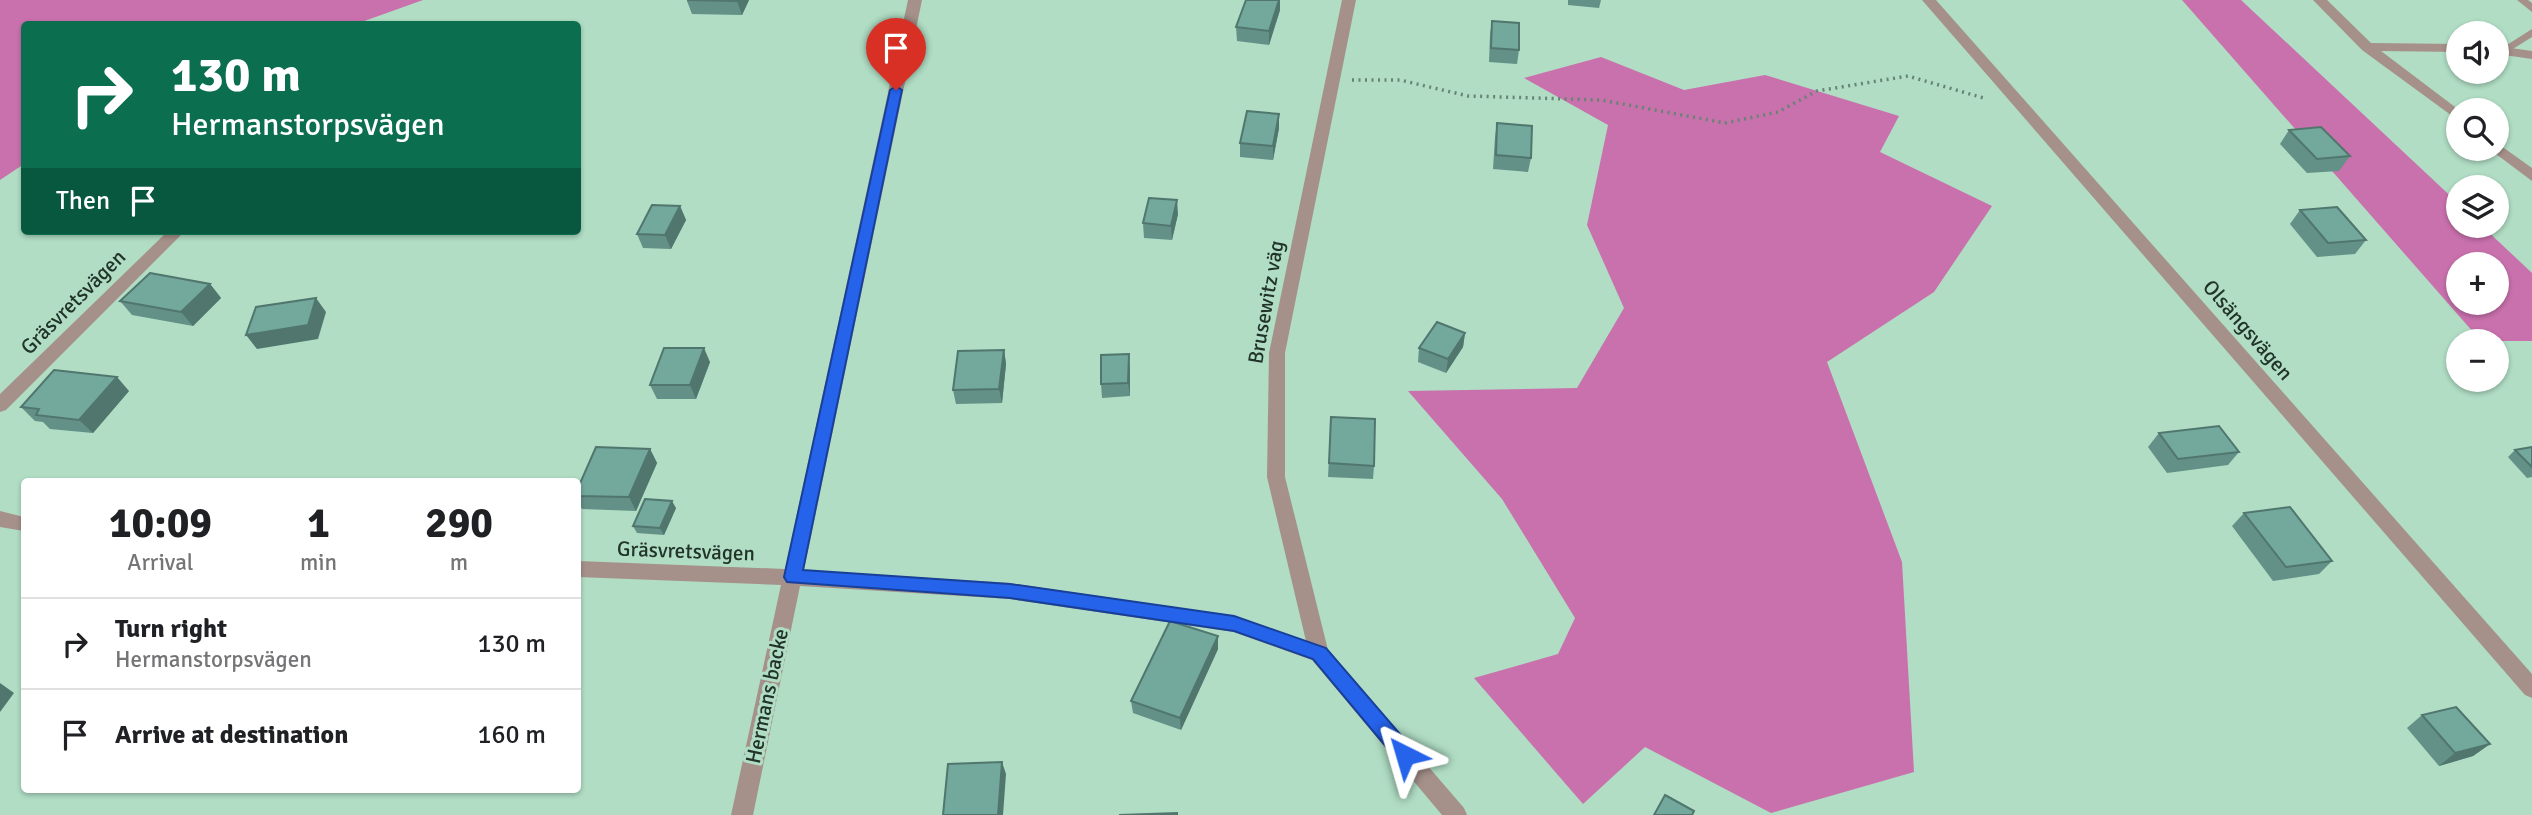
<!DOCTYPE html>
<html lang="en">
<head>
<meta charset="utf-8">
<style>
	body { margin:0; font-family:Signika,sans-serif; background:#f6f6f6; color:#202124; height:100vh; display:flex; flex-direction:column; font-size:26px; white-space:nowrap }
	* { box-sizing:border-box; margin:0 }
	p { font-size:23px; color:#757577 }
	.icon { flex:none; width:38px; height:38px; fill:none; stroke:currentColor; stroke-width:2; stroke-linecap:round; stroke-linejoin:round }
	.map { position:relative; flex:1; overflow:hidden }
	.panel { position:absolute; left:21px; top:478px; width:560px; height:315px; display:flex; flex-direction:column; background:#fff; border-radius:7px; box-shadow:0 2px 5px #0004 }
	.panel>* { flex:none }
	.top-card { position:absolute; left:21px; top:21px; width:560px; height:214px; border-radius:7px; box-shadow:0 2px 5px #0004; background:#0b6e4f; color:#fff; overflow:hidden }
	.tools { position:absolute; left:2446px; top:21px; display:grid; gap:14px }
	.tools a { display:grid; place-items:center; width:63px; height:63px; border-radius:50%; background:#fff; box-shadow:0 2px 5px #0004; font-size:35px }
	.pin { position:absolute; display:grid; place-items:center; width:60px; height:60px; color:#fff; margin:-72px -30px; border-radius:50% 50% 50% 0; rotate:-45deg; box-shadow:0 0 7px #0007 }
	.pin .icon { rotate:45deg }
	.me { position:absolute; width:77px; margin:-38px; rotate:320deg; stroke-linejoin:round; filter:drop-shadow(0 0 5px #0008) }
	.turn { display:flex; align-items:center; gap:24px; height:147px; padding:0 35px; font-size:32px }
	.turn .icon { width:91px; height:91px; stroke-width:2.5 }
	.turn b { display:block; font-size:49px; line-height:60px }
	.then { display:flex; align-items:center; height:66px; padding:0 35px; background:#0003; gap:14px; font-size:26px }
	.eta { display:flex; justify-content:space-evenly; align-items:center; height:119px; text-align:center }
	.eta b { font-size:42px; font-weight:700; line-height:49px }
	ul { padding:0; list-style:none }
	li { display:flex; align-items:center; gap:21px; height:91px; padding:0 35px; border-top:2px solid #e0e0e0 }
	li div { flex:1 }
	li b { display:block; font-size:26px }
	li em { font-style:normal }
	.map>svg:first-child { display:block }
	.forest { fill:#c971ad; fill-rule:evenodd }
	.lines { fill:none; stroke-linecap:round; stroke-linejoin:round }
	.path { stroke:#668473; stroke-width:3.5; stroke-dasharray:2 4.5; stroke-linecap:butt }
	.service { fill:#a5918a; fill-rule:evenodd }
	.minor { fill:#a5918a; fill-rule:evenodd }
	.wall { fill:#639087 }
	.shaded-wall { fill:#50766e }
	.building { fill:#73a89d; stroke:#50766e; stroke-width:2 }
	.route { fill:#2563eb; stroke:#184099; stroke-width:2 }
	.labels { text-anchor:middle; stroke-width:6; stroke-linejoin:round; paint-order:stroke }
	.street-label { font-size:21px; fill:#22342a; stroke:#b0ddc4 }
</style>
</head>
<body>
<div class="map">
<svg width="2532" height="815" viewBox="0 0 2532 815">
	<rect width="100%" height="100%" fill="#b0ddc4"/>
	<g class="forest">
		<polygon points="0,0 423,0 356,24 24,24 24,164 0,180"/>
		<path d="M2182,0h59l218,204v22h23l50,47v68h-51zM2459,264h38v39h-38z"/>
		<polygon points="1601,57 1684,90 1765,75 1899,116 1880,152 1992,206 1934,292 1827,362 1902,562 1914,772 1771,813 1645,747 1583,804 1474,678 1558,654 1575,618 1502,499 1408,391 1577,388 1624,308 1587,225 1608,125 1524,78"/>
	</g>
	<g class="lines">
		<polyline class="path" points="1352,80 1400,80 1468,96 1601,100 1725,123 1778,112 1817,91 1908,76 1987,99"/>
		<g class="service">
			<polygon points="2517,0 2528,0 2532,3 2532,12"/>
			<polygon points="2532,29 2532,37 2508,52 2504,53 2499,50"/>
		</g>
		<g class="minor">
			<polygon points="908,0 922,0 804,570 1010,583 1234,616 1306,641 1267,477 1269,353 1342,0 1356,0 1285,353 1285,477 1328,650 1464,808 1467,815 1442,815 1312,660 1234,632 1010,599 800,586 753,815 731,815 781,585 578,577 578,561 785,569"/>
			<polygon points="1922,0 1936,0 2532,674 2532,698 2525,695"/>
			<polygon points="2313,0 2327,0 2371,43 2459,44 2459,52 2381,51 2459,110 2459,121 2362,50"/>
			<polygon points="2497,46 2532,51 2532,59 2497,54"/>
			<polygon points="2497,143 2532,168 2532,181 2492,151 2490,149 2497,149"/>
			<polygon points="168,231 185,231 6,410 0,412 0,394"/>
			<polygon points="0,511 24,517 24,531 0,527"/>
		</g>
	</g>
	<g class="wall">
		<polygon points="749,0 742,15 692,14 687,1"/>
		<polygon points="1246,0 1280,0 1280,10 1269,45 1237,41 1236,27"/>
		<polygon points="1568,0 1601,0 1599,8 1568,5"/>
		<polygon points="1492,21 1519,50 1517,64 1489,62 1490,35"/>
		<polygon points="1497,123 1531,158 1528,172 1493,169 1495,137"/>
		<polygon points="1279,128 1273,160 1240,157 1240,143"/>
		<polygon points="2289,130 2350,156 2339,171 2307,173 2280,144"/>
		<polygon points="680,206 686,220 671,249 643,248 637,234"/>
		<polygon points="2300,210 2366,240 2355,254 2317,257 2290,224"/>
		<polygon points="1178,214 1172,240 1144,238 1143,223"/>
		<polygon points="210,284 221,298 193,326 132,315 120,301"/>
		<polygon points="1465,333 1463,347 1446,373 1418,362 1419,348"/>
		<polygon points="1004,350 1006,364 1002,403 956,404 953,390"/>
		<polygon points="710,362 696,399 657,399 650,385"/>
		<polygon points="1130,368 1130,396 1102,398 1101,384"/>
		<polygon points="129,391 93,433 50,429 43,422 35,421 21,407"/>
		<polygon points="1331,417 1374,466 1373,479 1328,477"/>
		<polygon points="2159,433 2239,452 2228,465 2167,473 2148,447"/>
		<polygon points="2532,447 2532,477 2527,478 2508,457 2515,450"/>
		<polygon points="650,449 657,463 636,511 582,509 578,501 578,488"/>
		<polygon points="676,508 664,535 637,533 633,526"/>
		<polygon points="2244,513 2332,561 2319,574 2273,581 2232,526"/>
		<polygon points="1218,636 1218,649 1181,730 1133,713 1131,701"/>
		<polygon points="2422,715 2490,744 2473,756 2439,766 2407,728"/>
	</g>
	<g class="shaded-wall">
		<polygon points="738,0 749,0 742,15 737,1"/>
		<polygon points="1279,0 1280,0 1280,10 1269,45 1269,31"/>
		<polygon points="1279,114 1279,128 1273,160 1273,146"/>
		<polygon points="1177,200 1178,214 1172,240 1171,226"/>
		<polygon points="680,206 686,220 671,249 665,235"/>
		<polygon points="210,284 221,298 193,326 181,312"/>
		<polygon points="316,298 326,312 318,339 257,349 246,335"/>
		<polygon points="1465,333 1463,347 1446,373 1448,359"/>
		<polygon points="704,348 710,362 696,399 690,385"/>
		<polygon points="1004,350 1006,364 1002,403 999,389"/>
		<polygon points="1129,354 1130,368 1130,396 1128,383"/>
		<polygon points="117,377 129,391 93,433 79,420"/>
		<polygon points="650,449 657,463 636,511 629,497"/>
		<polygon points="672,501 676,508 664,535 660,528"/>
		<polygon points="1218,636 1218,649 1181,730 1180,718"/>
		<polygon points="0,683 14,693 0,712"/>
		<polygon points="2490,744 2473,756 2439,766 2455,753"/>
		<polygon points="1002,762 1006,774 1003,815 998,815"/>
	</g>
	<g class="building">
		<polygon points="687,0 738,0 737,1"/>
		<polygon points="1246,0 1279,0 1269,31 1236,27"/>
		<polygon points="1492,21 1519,23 1519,50 1491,48"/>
		<polygon points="1247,111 1279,114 1273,146 1240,143"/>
		<polygon points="1497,123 1532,126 1531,158 1496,155"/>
		<polygon points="2321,127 2350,156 2317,159 2289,130"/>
		<polygon points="1149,198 1177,200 1171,226 1143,223"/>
		<polygon points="652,205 680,206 665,235 637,234"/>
		<polygon points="2337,207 2366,240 2328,243 2300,210"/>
		<polygon points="150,273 210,284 181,312 120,301"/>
		<polygon points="316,298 308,325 246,335 256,307"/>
		<polygon points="1437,322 1465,333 1448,359 1419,348"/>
		<polygon points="664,348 704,348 690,385 650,385"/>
		<polygon points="1004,350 999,389 953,390 958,351"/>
		<polygon points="1129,354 1128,383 1101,384 1101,355"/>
		<polygon points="54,370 117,377 79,420 36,415 39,409 21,407"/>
		<polygon points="1331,417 1375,419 1374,466 1329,463"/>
		<polygon points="2219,426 2239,452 2178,459 2159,433"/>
		<polygon points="596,447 650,449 629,497 578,496 578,488"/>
		<polygon points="2532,447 2532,467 2515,450"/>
		<polygon points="645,499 672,501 660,528 633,526"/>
		<polygon points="2290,507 2332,561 2286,567 2244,513"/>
		<polygon points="1170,621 1218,636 1180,718 1131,701"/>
		<polygon points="2456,707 2490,744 2455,753 2422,715"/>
		<polygon points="1002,762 998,815 943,815 948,764"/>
		<polygon points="1665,795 1694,811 1692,815 1654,815"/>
		<polygon points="1177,813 1177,815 1119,815"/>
	</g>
	<polygon class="route" points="896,86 902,90 803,570 1010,584 1234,616 1326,648 1412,748 1415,755 1412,761 1405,763 1398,761 1313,659 1234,631 1010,598 787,582 784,577 890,90"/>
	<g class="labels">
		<g class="street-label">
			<text transform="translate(73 302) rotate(-45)" y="7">Gräsvretsvägen</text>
			<text transform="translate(1266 302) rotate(-80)" y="7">Brusewitz väg</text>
			<text transform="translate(2248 330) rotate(49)" y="7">Olsängsvägen</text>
			<text transform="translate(686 551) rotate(2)" y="7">Gräsvretsvägen</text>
			<text transform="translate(767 696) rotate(-78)" y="7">Hermans backe</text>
		</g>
	</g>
</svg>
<div class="tools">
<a><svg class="icon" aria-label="sound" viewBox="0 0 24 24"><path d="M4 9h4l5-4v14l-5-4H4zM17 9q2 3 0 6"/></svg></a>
<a><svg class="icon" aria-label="search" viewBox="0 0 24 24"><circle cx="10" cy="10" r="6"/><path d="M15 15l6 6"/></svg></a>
<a><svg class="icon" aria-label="layers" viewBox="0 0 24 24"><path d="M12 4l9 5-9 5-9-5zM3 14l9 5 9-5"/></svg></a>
<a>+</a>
<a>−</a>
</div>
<div class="pin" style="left:896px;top:90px;background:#d93025"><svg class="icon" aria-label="arrive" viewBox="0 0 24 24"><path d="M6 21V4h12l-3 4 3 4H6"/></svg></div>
<svg class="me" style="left:1405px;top:755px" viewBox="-20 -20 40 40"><path d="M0-17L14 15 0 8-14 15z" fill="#2563eb" stroke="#fff" stroke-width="4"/></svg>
<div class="top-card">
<div class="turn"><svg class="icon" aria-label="right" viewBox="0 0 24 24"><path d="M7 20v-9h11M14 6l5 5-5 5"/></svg><div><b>130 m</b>Hermanstorpsvägen</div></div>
<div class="then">Then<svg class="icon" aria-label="arrive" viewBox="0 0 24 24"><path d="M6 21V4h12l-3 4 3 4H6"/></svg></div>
</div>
<section class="panel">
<div class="eta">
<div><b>10:09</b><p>Arrival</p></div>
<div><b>1</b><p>min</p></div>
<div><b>290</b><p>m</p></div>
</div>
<ul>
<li><svg class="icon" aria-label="right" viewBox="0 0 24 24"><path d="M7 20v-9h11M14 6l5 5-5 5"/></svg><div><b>Turn right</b><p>Hermanstorpsvägen</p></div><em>130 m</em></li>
<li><svg class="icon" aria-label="arrive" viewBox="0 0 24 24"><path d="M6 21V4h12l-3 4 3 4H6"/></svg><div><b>Arrive at destination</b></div><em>160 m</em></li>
</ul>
</section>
</div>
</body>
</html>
